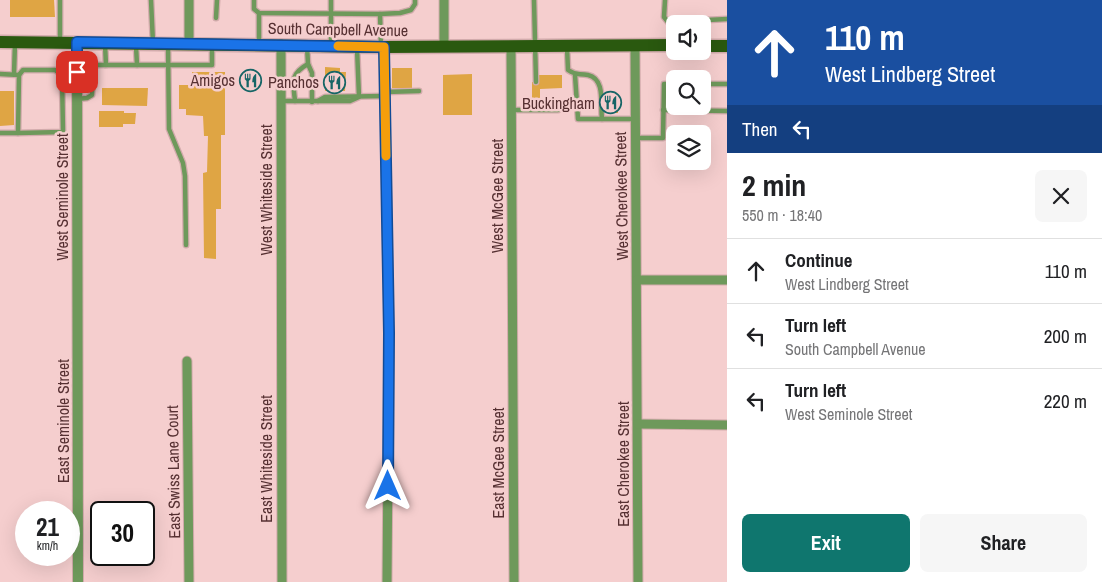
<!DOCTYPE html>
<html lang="en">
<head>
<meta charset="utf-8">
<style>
	body { margin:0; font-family:"Archivo Narrow",sans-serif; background:#f6f6f6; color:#202124; height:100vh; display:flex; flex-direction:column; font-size:19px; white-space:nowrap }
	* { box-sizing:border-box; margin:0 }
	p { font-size:16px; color:#757577 }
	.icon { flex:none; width:28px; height:28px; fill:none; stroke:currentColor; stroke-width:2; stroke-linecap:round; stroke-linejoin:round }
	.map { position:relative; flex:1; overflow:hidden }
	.details { display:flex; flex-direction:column; background:#fff; width:375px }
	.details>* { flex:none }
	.hud { background:#1a4fa0; color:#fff; overflow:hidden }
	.buttons { position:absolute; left:666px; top:15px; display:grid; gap:10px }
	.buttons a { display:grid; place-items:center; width:45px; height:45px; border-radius:8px; background:#fff; box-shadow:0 5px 20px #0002; font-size:25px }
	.speed { position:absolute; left:15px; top:501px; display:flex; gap:10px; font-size:25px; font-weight:700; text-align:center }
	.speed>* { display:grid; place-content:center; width:65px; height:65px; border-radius:50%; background:#fff; box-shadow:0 5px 20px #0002; line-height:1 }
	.speed small { font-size:12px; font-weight:400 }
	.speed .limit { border:2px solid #111; border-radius:8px; background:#fff; color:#111 }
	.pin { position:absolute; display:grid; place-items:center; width:42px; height:42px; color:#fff; margin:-21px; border-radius:10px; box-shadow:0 2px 8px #0006 }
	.me { position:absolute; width:55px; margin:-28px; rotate:0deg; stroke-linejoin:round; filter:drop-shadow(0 0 4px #0008) }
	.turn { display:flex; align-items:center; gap:18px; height:105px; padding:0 15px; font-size:22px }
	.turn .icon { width:65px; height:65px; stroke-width:2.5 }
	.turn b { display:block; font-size:35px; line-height:42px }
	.then { display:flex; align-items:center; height:48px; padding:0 15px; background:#0003; gap:10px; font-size:19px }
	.round { display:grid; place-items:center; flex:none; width:52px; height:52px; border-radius:8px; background:#f6f6f6 }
	.headline { display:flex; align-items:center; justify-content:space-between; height:85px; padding:0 15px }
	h1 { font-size:30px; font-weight:800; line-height:38px }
	.action { display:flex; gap:10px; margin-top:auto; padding:10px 15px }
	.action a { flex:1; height:58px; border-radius:8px; background:#0f766e; color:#fff; font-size:20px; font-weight:800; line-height:58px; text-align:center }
	.action a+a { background:#f6f6f6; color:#202124 }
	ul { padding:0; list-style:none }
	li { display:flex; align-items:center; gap:15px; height:65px; padding:0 15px; border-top:1px solid #e0e0e0 }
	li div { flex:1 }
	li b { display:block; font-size:19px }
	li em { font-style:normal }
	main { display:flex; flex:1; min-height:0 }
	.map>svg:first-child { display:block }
	.building { fill:#dfa544 }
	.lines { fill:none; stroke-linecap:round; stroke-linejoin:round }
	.service-casing { stroke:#d2abac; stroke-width:7 }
	.minor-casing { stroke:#d2abac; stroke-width:11 }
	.tertiary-casing { stroke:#d2abac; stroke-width:12 }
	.primary-casing { stroke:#d2abac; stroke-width:15 }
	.service { stroke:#6e995b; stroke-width:4.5 }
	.minor { stroke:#6e995b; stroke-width:9 }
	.tertiary { stroke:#6e995b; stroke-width:10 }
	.primary { stroke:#2a590f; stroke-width:12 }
	.route-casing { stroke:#114b97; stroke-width:12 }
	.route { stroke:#1a73e8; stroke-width:9 }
	.slow { stroke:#f59e0b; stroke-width:9 }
	.labels { text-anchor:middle; stroke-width:5; stroke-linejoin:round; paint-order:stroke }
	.street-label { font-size:16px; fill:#563032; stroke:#f5cece }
	.poi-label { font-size:16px; fill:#563032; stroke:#f5cece; text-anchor:end }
</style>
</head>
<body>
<main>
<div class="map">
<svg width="727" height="582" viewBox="0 0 727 582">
	<rect width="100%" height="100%" fill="#f5cece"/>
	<g class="building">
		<polygon points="10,0 54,0 55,17 10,17"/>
		<polygon points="325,67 340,68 340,72 346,72 345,91 325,91"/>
		<rect x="392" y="68" width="20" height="20"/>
		<polygon points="192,72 225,72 225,135 221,135 221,209 216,209 216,259 204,258 203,173 207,172 208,136 204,136 203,116 186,115 186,109 179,109 179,85 192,85"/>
		<polygon points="472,74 472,115 443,115 443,75"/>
		<polygon points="539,75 562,75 562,88 540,89 540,104 532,104 532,82 539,82"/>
		<polygon points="102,88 148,88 147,106 102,105"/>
		<polygon points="0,91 14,91 14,125 0,126"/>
		<rect x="606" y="96" width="12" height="17"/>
		<polygon points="99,111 124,111 124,113 136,113 135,124 123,124 123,127 99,127"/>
	</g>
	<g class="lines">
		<defs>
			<g id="service">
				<polyline points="151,0 153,43"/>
				<polyline points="254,0 254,9 259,13 380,14 381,45"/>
				<polyline points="534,0 536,82"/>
				<polyline points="665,0 664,17 668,22 727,19"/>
				<polyline points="259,13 259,44"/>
				<polyline points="380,14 400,13 411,10 415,4 415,0"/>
				<polyline points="216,18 217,0"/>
				<polyline points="60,41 60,0"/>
				<polyline points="105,44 106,65 212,65 212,47"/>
				<polyline points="168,44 169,129 183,163 185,176 186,245"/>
				<polyline points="331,44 331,0"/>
				<polyline points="136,46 137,65"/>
				<polyline points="307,46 308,64 312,73 312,102"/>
				<path d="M567,47l1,23c9,6 10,3 20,5 18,4 12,30 14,44h33"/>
				<polyline points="0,74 19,75 18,133 0,133"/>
				<polyline points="14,74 15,43"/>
				<polyline points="575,75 578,119 602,119"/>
				<polyline points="702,84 727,84"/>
				<polyline points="385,92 419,91"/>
				<polyline points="77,99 87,98 92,95 93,69 97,65 106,65"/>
				<polyline points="282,101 350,101 359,97 357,48"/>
				<path d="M295,101c-2,-19 -5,-27 13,-37"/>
				<polyline points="318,101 325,97 385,96"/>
				<polyline points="512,110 558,110"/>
				<polyline points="663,110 727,111"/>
				<polyline points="18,133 63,132 62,75 55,70 23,70 19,75"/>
				<polyline points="636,138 663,138 664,84 675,84"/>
			</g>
			<g id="minor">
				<polyline points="189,0 189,43"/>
				<polyline points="444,0 444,47"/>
				<polyline points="281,44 282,582"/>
				<polyline points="635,45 638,582"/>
				<polyline points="384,47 389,333 387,582"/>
				<polyline points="511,47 514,582"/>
				<polyline points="637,280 727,280"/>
				<polyline points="187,361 189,582"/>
				<polyline points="638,424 727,425"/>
			</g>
			<polyline id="tertiary" points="77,42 78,582"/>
			<g id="primary">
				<polyline points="0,42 384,47 675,45"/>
				<polyline points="702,46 727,46"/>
			</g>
		</defs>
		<use href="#service" class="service-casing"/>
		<use href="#minor" class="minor-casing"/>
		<use href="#tertiary" class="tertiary-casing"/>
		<use href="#primary" class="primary-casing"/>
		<use href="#service" class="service"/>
		<use href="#minor" class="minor"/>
		<use href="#tertiary" class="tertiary"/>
		<use href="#primary" class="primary"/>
	</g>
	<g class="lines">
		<defs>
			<polyline id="route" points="77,72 77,42 384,47 389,333 388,486"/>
		</defs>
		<use href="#route" class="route-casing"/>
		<use href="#route" class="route"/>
		<polyline class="slow" points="338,46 384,47 386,156"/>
	</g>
	<defs>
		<symbol id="restaurant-ring" viewBox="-11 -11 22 22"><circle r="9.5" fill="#f5cece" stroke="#166566" stroke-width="1.5"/><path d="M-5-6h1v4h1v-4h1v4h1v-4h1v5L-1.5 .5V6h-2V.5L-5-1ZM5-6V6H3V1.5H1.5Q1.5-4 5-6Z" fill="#166566"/></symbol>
	</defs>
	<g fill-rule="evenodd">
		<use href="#restaurant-ring" x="238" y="68" width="25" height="25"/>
		<use href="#restaurant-ring" x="322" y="70" width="25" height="25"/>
		<use href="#restaurant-ring" x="598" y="90" width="25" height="25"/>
	</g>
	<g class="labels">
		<g class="street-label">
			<text transform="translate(338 29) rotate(1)" y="6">South Campbell Avenue</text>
			<text transform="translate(266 190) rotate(-90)" y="6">West Whiteside Street</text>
			<text transform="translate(497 196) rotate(-90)" y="6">West McGee Street</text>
			<text transform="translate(621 196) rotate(-91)" y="6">West Cherokee Street</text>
			<text transform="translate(62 197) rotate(-90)" y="6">West Seminole Street</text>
			<text transform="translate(63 421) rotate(-90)" y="6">East Seminole Street</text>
			<text transform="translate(266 459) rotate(-90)" y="6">East Whiteside Street</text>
			<text transform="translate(498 463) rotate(-90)" y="6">East McGee Street</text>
			<text transform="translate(623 464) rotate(-90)" y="6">East Cherokee Street</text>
			<text transform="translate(173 472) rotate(-91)" y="6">East Swiss Lane Court</text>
		</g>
		<g class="poi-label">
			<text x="235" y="86">Amigos</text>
			<text x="319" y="88">Panchos</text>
			<text x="595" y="109">Buckingham</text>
		</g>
	</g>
</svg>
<div class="buttons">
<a><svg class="icon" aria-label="sound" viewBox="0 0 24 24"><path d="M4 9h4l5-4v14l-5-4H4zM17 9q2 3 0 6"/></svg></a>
<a><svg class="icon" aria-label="search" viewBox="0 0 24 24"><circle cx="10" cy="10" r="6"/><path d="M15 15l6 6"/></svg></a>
<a><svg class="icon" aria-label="layers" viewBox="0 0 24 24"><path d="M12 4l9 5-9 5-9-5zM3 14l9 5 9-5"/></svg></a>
</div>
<div class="speed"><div>21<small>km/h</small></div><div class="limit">30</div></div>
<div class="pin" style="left:77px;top:72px;background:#d93025"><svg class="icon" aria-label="arrive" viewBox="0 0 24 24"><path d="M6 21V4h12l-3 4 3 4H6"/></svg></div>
<svg class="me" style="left:388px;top:486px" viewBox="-20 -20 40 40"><path d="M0-17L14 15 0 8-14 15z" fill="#1a73e8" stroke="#fff" stroke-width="4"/></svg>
</div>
<section class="details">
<div class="hud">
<div class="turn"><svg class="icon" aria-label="ahead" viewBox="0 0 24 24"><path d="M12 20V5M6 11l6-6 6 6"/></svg><div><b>110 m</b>West Lindberg Street</div></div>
<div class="then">Then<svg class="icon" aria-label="left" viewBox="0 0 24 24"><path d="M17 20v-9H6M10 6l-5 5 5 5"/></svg></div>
</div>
<div class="headline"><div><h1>2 min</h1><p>550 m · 18:40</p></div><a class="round"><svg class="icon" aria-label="close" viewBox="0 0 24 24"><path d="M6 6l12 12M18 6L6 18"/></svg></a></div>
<ul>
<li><svg class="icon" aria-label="ahead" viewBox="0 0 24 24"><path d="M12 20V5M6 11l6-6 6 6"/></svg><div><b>Continue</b><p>West Lindberg Street</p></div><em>110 m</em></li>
<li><svg class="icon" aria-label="left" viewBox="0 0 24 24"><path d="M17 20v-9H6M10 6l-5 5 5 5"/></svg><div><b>Turn left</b><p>South Campbell Avenue</p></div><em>200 m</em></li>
<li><svg class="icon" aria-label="left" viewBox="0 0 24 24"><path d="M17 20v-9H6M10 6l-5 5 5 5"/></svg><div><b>Turn left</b><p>West Seminole Street</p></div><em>220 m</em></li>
</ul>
<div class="action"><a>Exit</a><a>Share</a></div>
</section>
</main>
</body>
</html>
